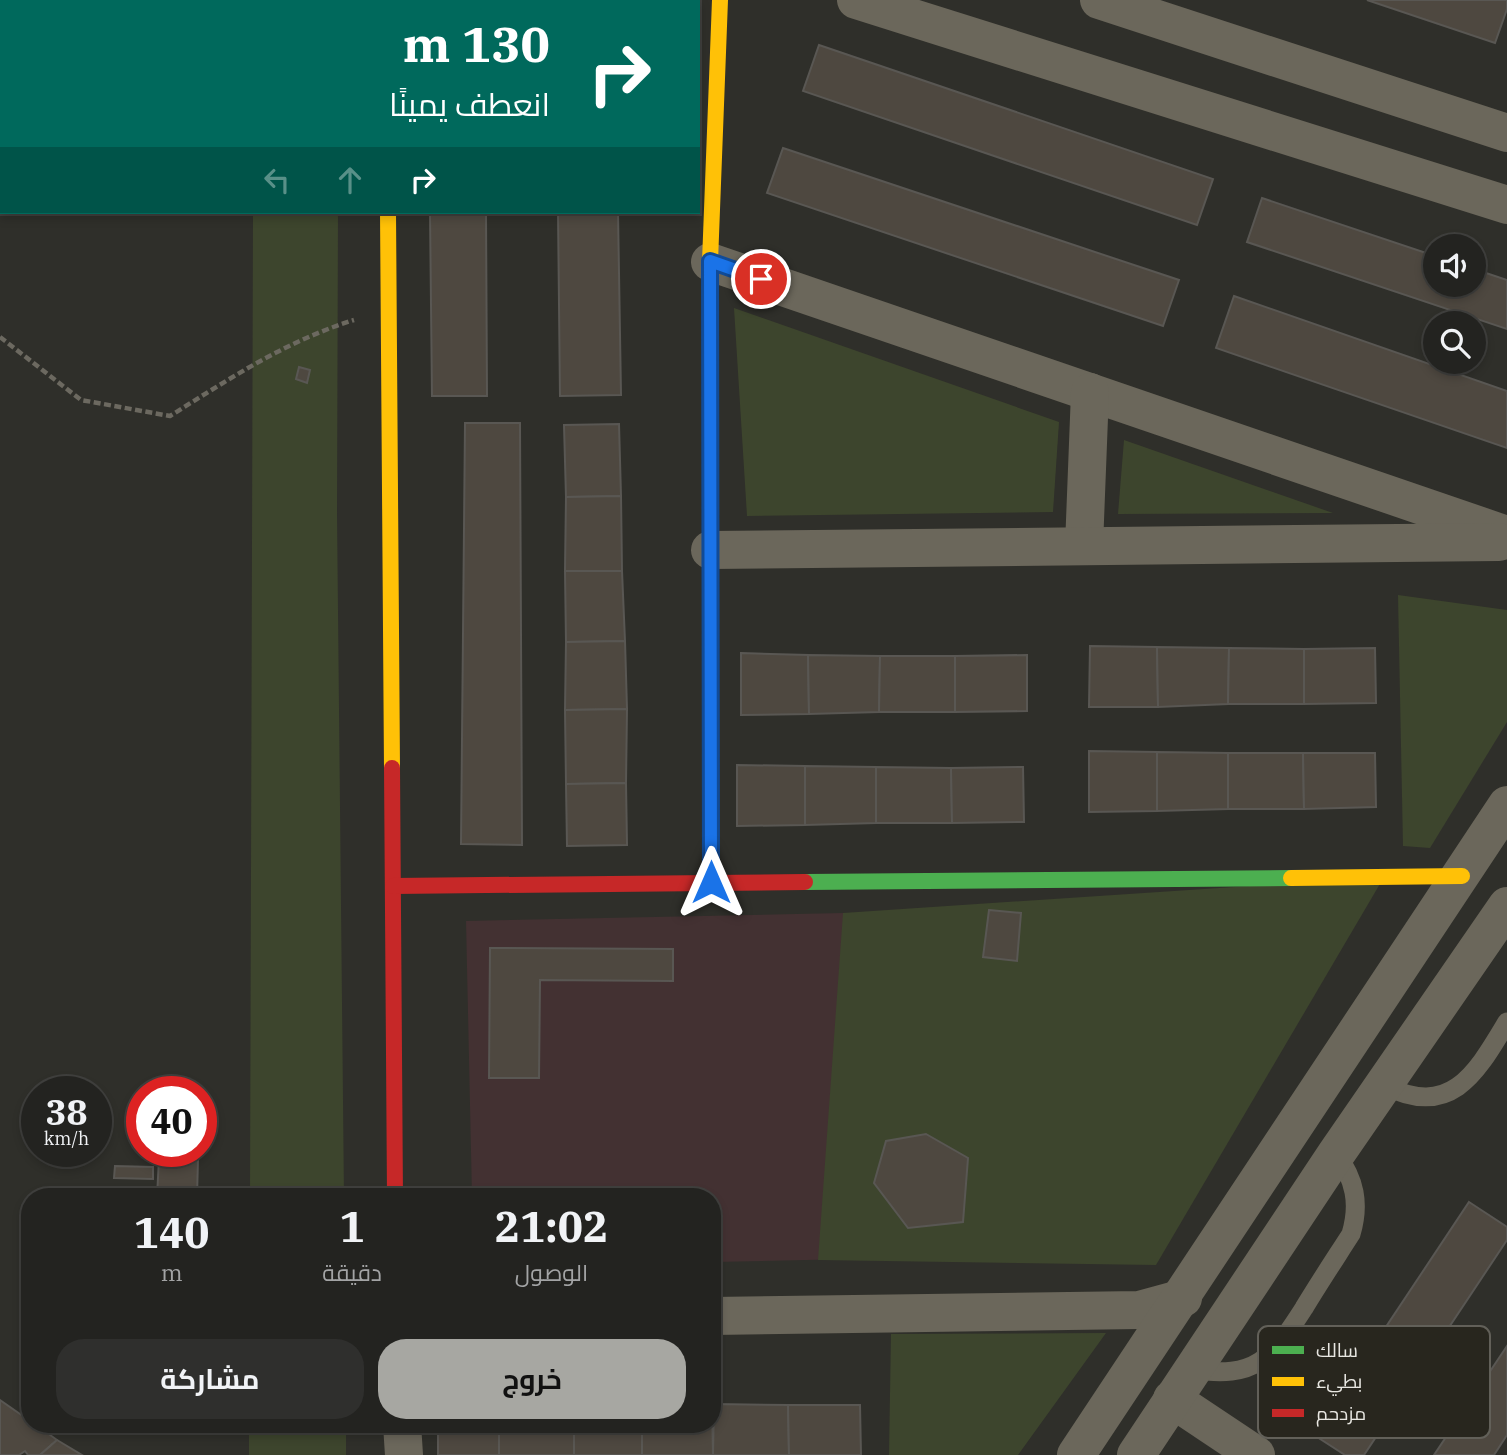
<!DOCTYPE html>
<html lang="ar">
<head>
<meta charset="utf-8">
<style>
	body { margin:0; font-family:"IBM Plex Serif",Cairo,serif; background:#2f2f2d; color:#f1f3f6; direction:rtl; height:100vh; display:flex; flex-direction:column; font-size:26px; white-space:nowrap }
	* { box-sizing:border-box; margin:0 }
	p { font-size:23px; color:#a3a4a5 }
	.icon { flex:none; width:38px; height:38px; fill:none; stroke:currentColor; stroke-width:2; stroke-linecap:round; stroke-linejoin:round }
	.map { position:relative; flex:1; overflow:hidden; direction:ltr }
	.sheet { position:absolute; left:21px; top:1188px; width:700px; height:245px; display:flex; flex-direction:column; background:#232320; border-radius:28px; box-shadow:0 4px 10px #0003,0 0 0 2px #40403e; direction:rtl }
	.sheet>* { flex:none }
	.banner { position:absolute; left:0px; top:0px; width:700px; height:214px; box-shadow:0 4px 10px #0003,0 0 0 2px #40403e; direction:rtl; background:#00695c; color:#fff; overflow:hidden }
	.buttons { position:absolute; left:1423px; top:234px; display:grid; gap:14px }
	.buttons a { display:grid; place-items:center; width:63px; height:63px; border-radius:50%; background:#232320; box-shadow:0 4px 10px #0003,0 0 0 2px #40403e; font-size:35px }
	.speed { position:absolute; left:21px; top:1076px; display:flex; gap:14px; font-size:35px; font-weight:700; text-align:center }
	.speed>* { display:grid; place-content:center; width:91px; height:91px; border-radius:50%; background:#232320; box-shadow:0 4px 10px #0003,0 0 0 2px #40403e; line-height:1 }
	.speed small { font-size:18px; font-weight:400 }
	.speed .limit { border:10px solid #d22; background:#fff; color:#111 }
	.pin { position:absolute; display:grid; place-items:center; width:60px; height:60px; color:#fff; margin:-30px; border:4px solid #fff; border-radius:50%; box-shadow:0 2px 7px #0007 }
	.me { position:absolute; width:77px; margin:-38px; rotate:0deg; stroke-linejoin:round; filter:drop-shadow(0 0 5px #0008) }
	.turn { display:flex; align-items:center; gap:24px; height:147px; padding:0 35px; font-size:32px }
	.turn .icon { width:91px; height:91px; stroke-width:2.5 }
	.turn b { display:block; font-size:49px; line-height:60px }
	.lanes { display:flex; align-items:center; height:66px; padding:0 35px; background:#0003; justify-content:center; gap:35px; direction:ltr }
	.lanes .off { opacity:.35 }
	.eta { display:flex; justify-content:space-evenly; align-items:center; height:119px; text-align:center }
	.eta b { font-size:42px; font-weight:700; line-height:49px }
	.primary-button { display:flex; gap:14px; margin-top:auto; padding:14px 35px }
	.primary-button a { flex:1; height:80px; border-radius:28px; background:#a7a7a2; color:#111; font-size:28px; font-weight:700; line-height:80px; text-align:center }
	.primary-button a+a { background:#2f2f2d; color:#f1f3f6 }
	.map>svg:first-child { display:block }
	.education { fill:#433132 }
	.green { fill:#3d452d }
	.building { fill:#4e4840; stroke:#595753; stroke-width:2 }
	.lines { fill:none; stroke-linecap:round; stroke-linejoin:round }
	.path { stroke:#6c6960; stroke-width:4.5; stroke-dasharray:7 3.5; stroke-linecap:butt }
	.lane { stroke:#6b675b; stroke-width:19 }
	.street { stroke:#6b675b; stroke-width:38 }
	.fast { stroke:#4caf50; stroke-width:16 }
	.slow { stroke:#ffc107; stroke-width:16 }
	.jam { stroke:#c62828; stroke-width:16 }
	.route-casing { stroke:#114b97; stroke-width:18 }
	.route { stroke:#1a73e8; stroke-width:12 }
	.key { fill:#28261e; stroke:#626059; stroke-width:2 }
	.key-label { font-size:19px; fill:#e8e7e2 }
</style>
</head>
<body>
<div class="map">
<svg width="1507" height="1455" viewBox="0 0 1507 1455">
	<rect width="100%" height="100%" fill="#2f2f2a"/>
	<polygon class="education" points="843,913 851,1259 712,1262 712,1197 472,1197 466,921"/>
	<g class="green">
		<polygon points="253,212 338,212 337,513 344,1197 250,1197"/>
		<polygon points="734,308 1059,422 1053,512 747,516"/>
		<polygon points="1124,440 1333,513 1118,514"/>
		<polygon points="1398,595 1507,610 1507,722 1430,848 1403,846"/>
		<polygon points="1384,877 1156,1265 818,1260 843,913"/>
		<polygon points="1106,1333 1018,1455 889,1455 891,1334"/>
		<rect x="249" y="1425" width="97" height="30"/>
	</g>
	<g class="building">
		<polygon points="1367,0 1507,0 1507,9 1495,43"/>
		<polygon points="819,45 1213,179 1197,225 803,91"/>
		<polygon points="783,148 1179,280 1163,326 767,193"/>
		<polygon points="1262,198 1435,256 1435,285 1474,285 1474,269 1507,280 1507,329 1247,242"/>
		<polygon points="430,212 486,212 487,396 432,396"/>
		<polygon points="558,212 618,212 621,395 560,396"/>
		<polygon points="1234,296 1507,391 1507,448 1216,348"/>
		<polygon points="299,367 310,370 307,383 296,379"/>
		<polygon points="465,423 520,423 522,845 461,844"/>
		<polygon points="619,424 621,496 566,497 564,425"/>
		<polygon points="621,496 622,571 565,571 566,497"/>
		<polygon points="565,571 622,571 625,641 566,642"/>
		<polygon points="625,641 627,709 565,710 566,642"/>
		<polygon points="1090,646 1157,647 1158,707 1089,707"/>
		<polygon points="1157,647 1229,648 1228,704 1158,707"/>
		<polygon points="1229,648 1304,649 1304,704 1228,704"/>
		<polygon points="1375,648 1376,703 1304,704 1304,649"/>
		<polygon points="741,653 808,655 809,714 741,715"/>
		<polygon points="808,655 880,656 879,712 809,714"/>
		<polygon points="1027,655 1027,711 955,712 955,656"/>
		<polygon points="880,656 955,656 955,712 879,712"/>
		<polygon points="627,709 626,783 566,784 565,710"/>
		<polygon points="1089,751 1157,752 1157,811 1089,812"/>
		<polygon points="1157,752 1228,753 1228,809 1157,811"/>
		<polygon points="1228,753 1303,753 1304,809 1228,809"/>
		<polygon points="1303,753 1375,753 1376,807 1304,809"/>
		<polygon points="737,765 805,766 805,825 737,826"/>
		<polygon points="805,766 876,767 876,823 805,825"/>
		<polygon points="876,767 951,768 952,823 876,823"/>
		<polygon points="1023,767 1024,822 952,823 951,768"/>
		<polygon points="626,783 627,845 567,846 566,784"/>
		<polygon points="989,910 1021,913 1017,961 983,957"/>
		<polygon points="490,948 673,949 673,981 540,980 539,1078 489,1078"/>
		<polygon points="926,1134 968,1158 963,1222 908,1228 874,1183 886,1141"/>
		<polygon points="159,1158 198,1159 197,1197 157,1197"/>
		<polygon points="115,1166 153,1167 153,1179 114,1178"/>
		<polygon points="115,1191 151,1192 151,1197 115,1197"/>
		<polygon points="1469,1202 1507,1227 1507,1240 1364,1455 1345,1455 1314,1435"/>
		<polygon points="1507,1346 1507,1435 1494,1455 1434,1455"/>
		<polygon points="0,1400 30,1421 30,1424 35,1424 57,1440 40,1455 28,1455 25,1451 19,1455 0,1455"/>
		<polygon points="712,1404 713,1455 642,1455 642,1424 712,1424"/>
		<polygon points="714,1404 788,1405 789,1455 713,1455"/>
		<polygon points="788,1405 860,1405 861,1455 789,1455"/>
		<rect x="438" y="1424" width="61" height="31"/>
		<rect x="499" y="1424" width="75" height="31"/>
		<rect x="574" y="1424" width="68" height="31"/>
		<polygon points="57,1440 82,1455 40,1455"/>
	</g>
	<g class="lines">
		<path class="path" d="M0,337l81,63 89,16c59,-37 116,-75 184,-96"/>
		<g class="lane">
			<path d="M1384,1085c67,35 93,-13 123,-63"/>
			<path d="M1191,1369c65,11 81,-11 113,-61 15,-25 31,-49 47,-74 9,-30 4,-55 -15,-80"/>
		</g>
		<g class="street">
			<polyline points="387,0 387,2"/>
			<polyline points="856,0 1507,205"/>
			<polyline points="1099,0 1507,133"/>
			<polyline points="710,262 1507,535"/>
			<polyline points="1084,546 1090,392"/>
			<polyline points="710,550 1499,542"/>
			<polyline points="712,1316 1139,1310 1183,1298"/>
			<polyline points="1172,1399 1256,1455"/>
			<polyline points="402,1424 404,1455"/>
			<polyline points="1076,1455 1507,805"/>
			<polyline points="1136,1455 1336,1154 1507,906"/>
		</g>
		<polyline class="fast" points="805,882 1291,878"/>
		<g class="slow">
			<polyline points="388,212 392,768"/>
			<polyline points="710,390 710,262 720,0"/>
			<polyline points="1291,878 1462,876"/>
		</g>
		<g class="jam">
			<polyline points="710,390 711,882"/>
			<polyline points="392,768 395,1197"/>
			<polyline points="393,886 805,882"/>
		</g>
	</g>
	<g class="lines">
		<defs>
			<polyline id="route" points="711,882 710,261 761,279"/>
		</defs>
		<use href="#route" class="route-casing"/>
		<use href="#route" class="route"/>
	</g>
	<rect x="1258" y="1326" width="232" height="112" rx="10" class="key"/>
	<rect x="1272" y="1346" width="32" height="8" fill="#4caf50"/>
	<rect x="1272" y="1377" width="32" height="9" fill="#ffc107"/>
	<rect x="1272" y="1409" width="32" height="8" fill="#c62828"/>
	<g class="key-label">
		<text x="1316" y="1357">سالك</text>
		<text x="1316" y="1388">بطيء</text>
		<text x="1316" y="1420">مزدحم</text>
	</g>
</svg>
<div class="buttons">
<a><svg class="icon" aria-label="sound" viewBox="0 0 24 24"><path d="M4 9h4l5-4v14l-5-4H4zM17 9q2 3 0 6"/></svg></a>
<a><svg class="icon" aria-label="search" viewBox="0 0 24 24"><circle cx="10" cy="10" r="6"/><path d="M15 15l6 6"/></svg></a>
</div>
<div class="speed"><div>38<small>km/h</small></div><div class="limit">40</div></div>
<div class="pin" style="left:761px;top:279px;background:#d93025"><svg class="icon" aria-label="arrive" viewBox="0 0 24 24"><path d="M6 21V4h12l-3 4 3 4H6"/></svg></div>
<svg class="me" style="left:711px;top:882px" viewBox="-20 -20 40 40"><path d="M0-17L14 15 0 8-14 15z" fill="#1a73e8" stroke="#fff" stroke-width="4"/></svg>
<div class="banner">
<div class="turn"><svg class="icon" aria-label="right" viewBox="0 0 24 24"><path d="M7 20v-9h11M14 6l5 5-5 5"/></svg><div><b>130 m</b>انعطف يمينًا</div></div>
<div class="lanes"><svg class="icon off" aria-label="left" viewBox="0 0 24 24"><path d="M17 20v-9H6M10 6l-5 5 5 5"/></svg><svg class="icon off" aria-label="ahead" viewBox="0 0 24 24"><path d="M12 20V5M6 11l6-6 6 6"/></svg><svg class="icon" aria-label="right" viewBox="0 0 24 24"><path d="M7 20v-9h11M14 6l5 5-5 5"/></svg></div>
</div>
<section class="sheet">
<div class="eta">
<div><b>21:02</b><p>الوصول</p></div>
<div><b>1</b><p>دقيقة</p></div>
<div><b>140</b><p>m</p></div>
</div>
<div class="primary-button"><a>خروج</a><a>مشاركة</a></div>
</section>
</div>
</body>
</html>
